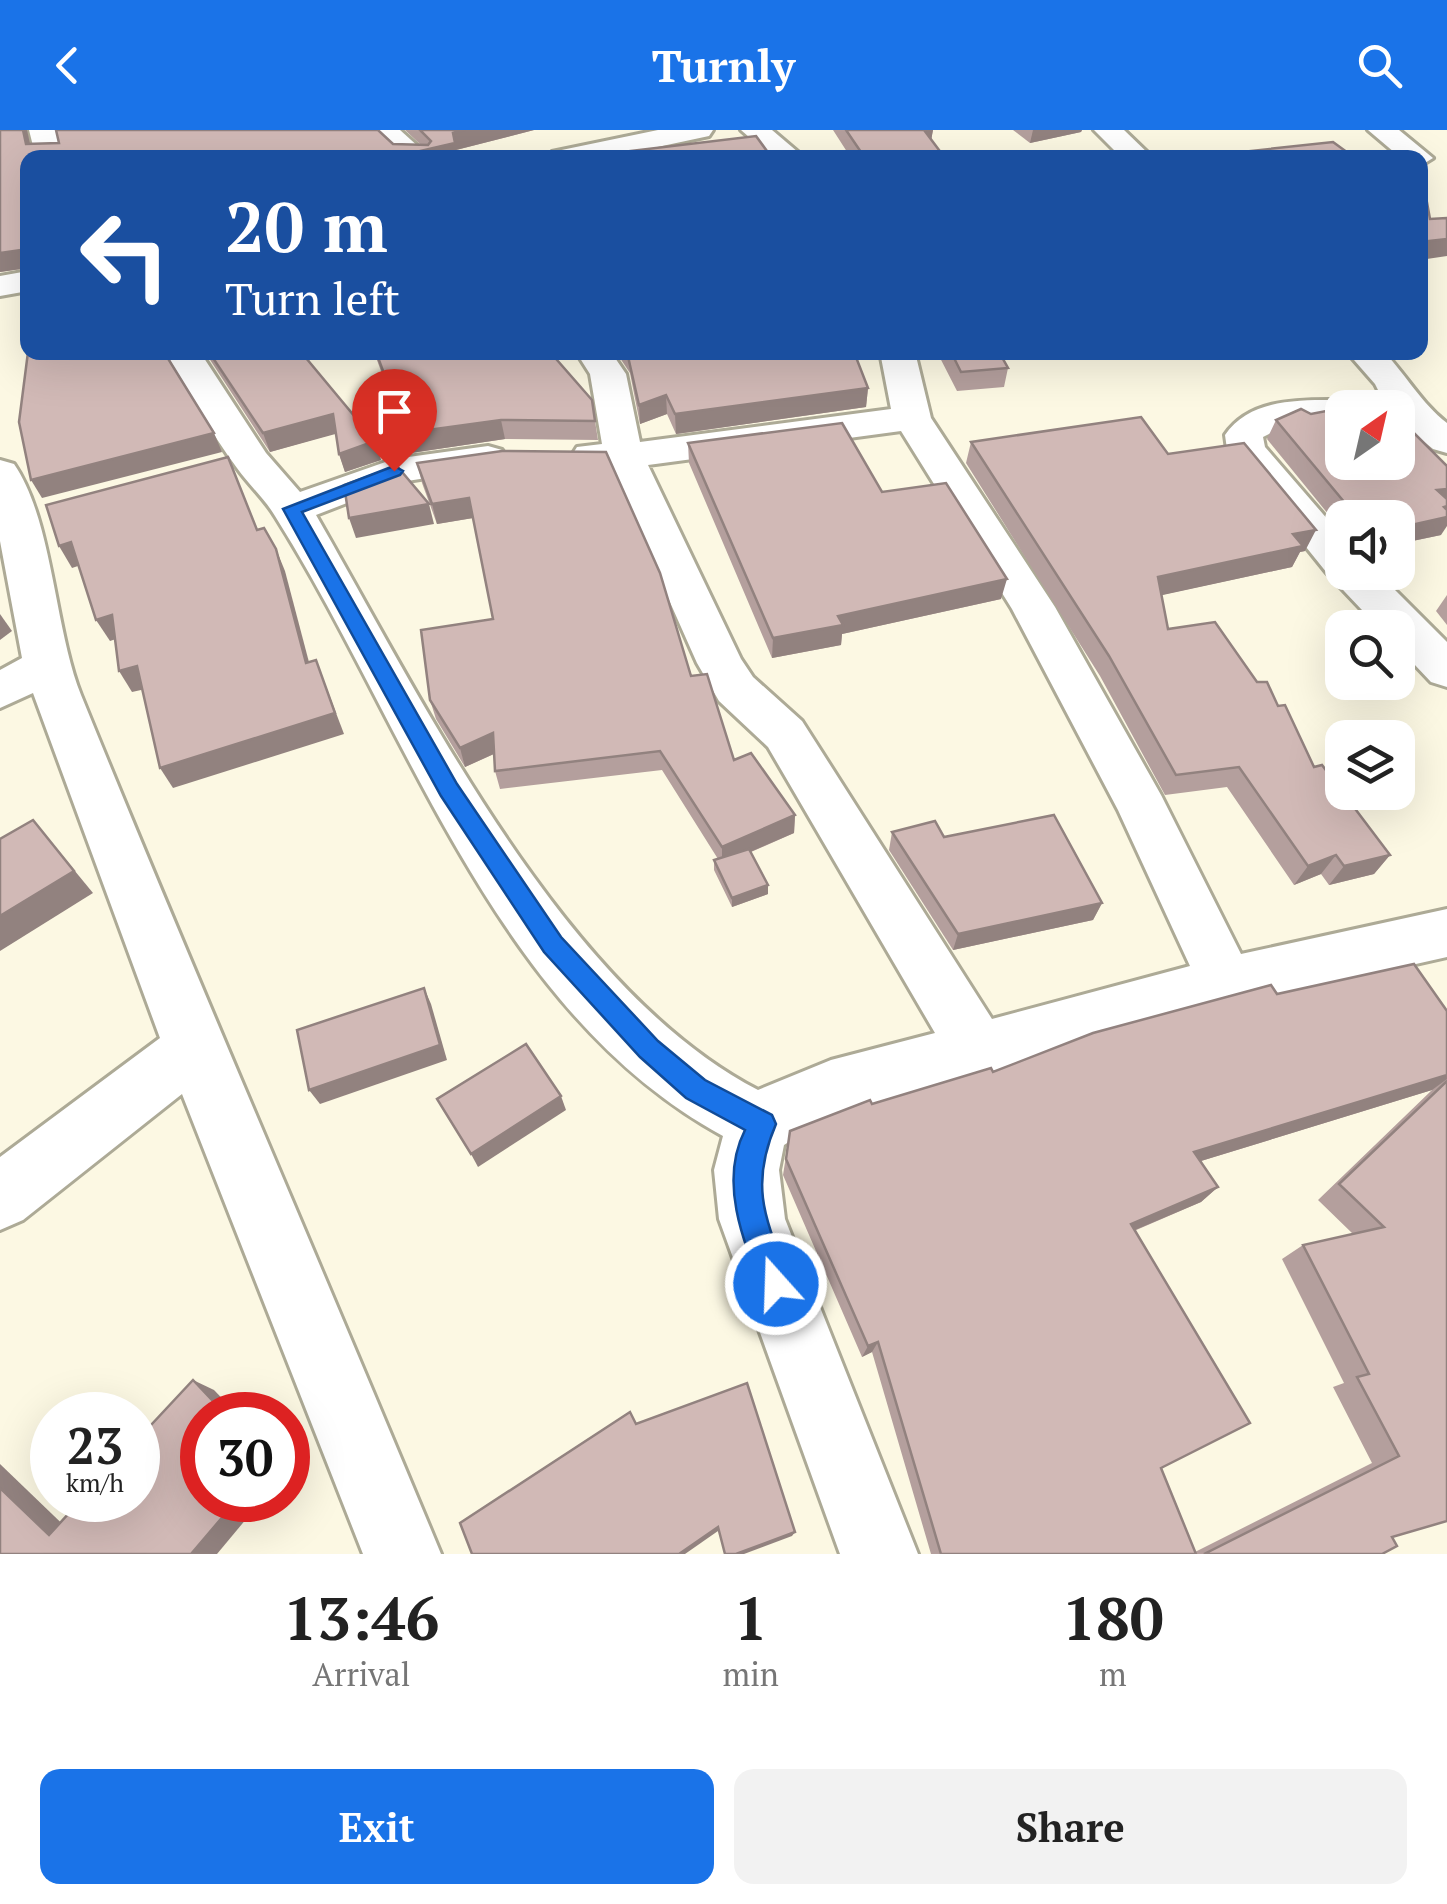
<!DOCTYPE html>
<html lang="en">
<head>
<meta charset="utf-8">
<style>
	body { margin:0; font-family:"PT Serif",serif; background:#f2f2f2; color:#222; height:100vh; display:flex; flex-direction:column; font-size:38px; white-space:nowrap }
	* { box-sizing:border-box; margin:0 }
	p { font-size:32px; color:#767676 }
	.icon { flex:none; width:55px; height:55px; fill:none; stroke:currentColor; stroke-width:2; stroke-linecap:round; stroke-linejoin:round }
	.map { position:relative; height:1424px; overflow:hidden }
	.details { display:flex; flex-direction:column; background:#fff; flex:1 }
	.details>* { flex:none }
	.hud { position:absolute; left:20px; top:20px; width:1408px; height:210px; border-radius:20px; box-shadow:0 10px 40px #0002; background:#1a4fa0; color:#fff; overflow:hidden }
	.needle { width:65px; rotate:34deg }
	.buttons { position:absolute; left:1325px; top:260px; display:grid; gap:20px }
	.buttons a { display:grid; place-items:center; width:90px; height:90px; border-radius:20px; background:#fff; box-shadow:0 10px 40px #0002; font-size:50px }
	.speed { position:absolute; left:30px; top:1262px; display:flex; gap:20px; font-size:50px; font-weight:700; text-align:center }
	.speed>* { display:grid; place-content:center; width:130px; height:130px; border-radius:50%; background:#fff; box-shadow:0 10px 40px #0002; line-height:1 }
	.speed small { font-size:25px; font-weight:400 }
	.speed .limit { border:15px solid #d22; background:#fff; color:#111 }
	.pin { position:absolute; display:grid; place-items:center; width:85px; height:85px; color:#fff; margin:-102px -42px; border-radius:50% 50% 50% 0; rotate:-45deg; box-shadow:0 0 10px #0007 }
	.pin .icon { rotate:45deg }
	.me { position:absolute; width:110px; margin:-55px; rotate:340deg; stroke-linejoin:round; filter:drop-shadow(0 0 8px #0008) }
	.turn { display:flex; align-items:center; gap:35px; height:210px; padding:0 40px; font-size:45px }
	.turn .icon { width:130px; height:130px; stroke-width:2.5 }
	.turn b { display:block; font-size:70px; line-height:85px }
	.eta { display:flex; justify-content:space-evenly; align-items:center; height:170px; text-align:center }
	.eta b { font-size:60px; font-weight:800; line-height:70px }
	.cta { display:flex; gap:20px; margin-top:auto; padding:20px 40px }
	.cta a { flex:1; height:115px; border-radius:20px; background:#1a73e8; color:#fff; font-size:40px; font-weight:800; line-height:115px; text-align:center }
	.cta a+a { background:#f2f2f2; color:#222 }
	header { display:flex; justify-content:space-between; align-items:center; height:130px; padding:0 40px; background:#1a73e8; color:#fff; font-size:45px; font-weight:800 }
	.map>svg:first-child { display:block }
	.lines { fill:none; stroke-linecap:round; stroke-linejoin:round }
	.minor-casing { stroke:#adaa96; stroke-width:6 }
	.minor { fill:#fff; fill-rule:evenodd }
	.wall { fill:#b49f9d; fill-rule:evenodd }
	.shaded-wall { fill:#92827f }
	.building { fill:#d1b9b6; stroke:#92827f; stroke-width:2.5 }
	.route { fill:#1a73e8; stroke:#114b97; stroke-width:2.5 }
</style>
</head>
<body>
<header><svg class="icon" aria-label="back" viewBox="0 0 24 24"><path d="M15 5l-7 7 7 7"/></svg>Turnly<svg class="icon" aria-label="search" viewBox="0 0 24 24"><circle cx="10" cy="10" r="6"/><path d="M15 15l6 6"/></svg></header>
<div class="map">
<svg width="1447" height="1424" viewBox="0 0 1447 1424">
	<rect width="100%" height="100%" fill="#fcf8e3"/>
	<g class="lines">
		<defs>
			<g id="minor">
				<polygon points="29,0 57,0 64,28 36,28"/>
				<polygon points="369,0 400,0 431,28 399,28"/>
				<polygon points="658,0 713,0 709,6 606,28 548,28 552,22"/>
				<polygon points="741,0 772,0 805,28 773,28"/>
				<polygon points="1094,0 1124,0 1153,28 1122,28"/>
				<polygon points="1368,0 1399,0 1433,28 1420,36 1420,28 1401,28"/>
				<polygon points="28,141 28,161 0,166 0,146"/>
				<path d="M165,222h35l66,101 34,39 94,-33 94,-13 14,4 5,8 -5,8 -101,16 -85,33c107,186 247,474 442,575l73,-30 104,-27 -167,-286 -49,-46 -22,-38 -87,-196 -33,-4 -5,-8 5,-8 25,-3 -12,-70 -14,-22h35l15,22 14,68 251,-33 -11,-57h35l16,66 124,189 106,188 80,159 206,-45v48l-178,40 -406,111 -41,13 -38,24 -5,25 6,49 133,335h-78l-121,-335 -5,-49 9,-34c-230,-125 -316,-411 -448,-620 -10,-17 -26,-31 -38,-48 -27,-36 -48,-77 -72,-116zM901,301l111,178 106,201 72,156 -198,53 -190,-298 -49,-44 -12,-18 -93,-194z"/>
				<path d="M1347,222h37c23,24 37,51 63,71v30l-14,-4 -35,-28v-13h-11l-12,-24z"/>
				<path d="M1330,270l28,8h-16v14l-53,2 -26,13 2,10 77,89v36h35l70,70v45l-16,-5 -33,-35v-19h-19l-52,-55 -100,-124 -2,-14c23,-34 67,-35 105,-35z"/>
				<path d="M0,330l14,4c39,57 40,163 67,231 117,288 241,572 360,859h-78l-181,-460 -159,126 -23,10v-73l160,-119 -127,-345 -33,15v-38l22,-12 -22,-117z"/>
			</g>
		</defs>
		<use href="#minor" class="minor-casing"/>
		<use href="#minor" class="minor"/>
	</g>
	<g class="wall">
		<polygon points="27,0 30,14 421,15 405,0 534,0 456,20 457,28 28,28 28,138 0,142"/>
		<polygon points="833,0 933,0 931,10 945,28 851,28"/>
		<polygon points="1013,0 1082,0 1081,2 1030,13"/>
		<polygon points="205,222 301,222 375,311 381,330 345,342 339,324 336,303 270,322"/>
		<polygon points="374,222 550,222 595,291 598,310 505,309 411,323"/>
		<polygon points="616,222 854,222 868,258 866,277 676,304 667,284 640,294 630,243"/>
		<polygon points="937,222 1044,222 1001,226 1008,238 1004,257 957,261"/>
		<polygon points="1276,290 1441,405 1398,414 1398,388 1342,388 1342,401 1267,309"/>
		<polygon points="971,312 1168,324 1305,421 1300,422 1292,437 1161,465 1168,499 1257,552 1278,576 1314,637 1390,725 1374,744 1329,755 1321,744 1294,755 1227,657 1165,665 1100,546 966,333"/>
		<polygon points="688,313 882,362 1001,469 842,504 841,515 772,528 689,333"/>
		<polygon points="417,333 691,546 734,630 795,685 794,703 751,722 768,755 768,764 732,777 714,740 714,730 718,729 662,640 500,659 495,641 494,624 465,637 436,589 430,570 493,489 473,388 437,394 422,353"/>
		<polygon points="1447,465 1447,495 1436,481"/>
		<polygon points="892,702 944,707 1102,773 1093,790 953,820 889,720"/>
		<path d="M1277,864l170,17v510l-55,16 -10,17h-451l-59,-202 -10,5 -79,-182 7,-44 82,-27zM1432,960l-114,110 35,34 -50,11 -21,14 62,124 -11,4 39,76 -177,89 -34,-84 -27,-237 67,-29 17,-15 -17,-26z"/>
	</g>
	<g class="shaded-wall">
		<polygon points="23,0 27,0 33,28 26,14"/>
		<polygon points="465,0 534,0 456,20 457,28 390,28 455,13 453,3"/>
		<polygon points="920,0 933,0 931,11"/>
		<polygon points="1033,0 1082,0 1081,2 1030,13"/>
		<polygon points="1447,109 1447,126 1420,130 1420,112"/>
		<polygon points="28,119 28,138 0,142 0,123"/>
		<polygon points="868,258 866,277 676,304 675,284"/>
		<polygon points="666,265 667,284 640,294 639,275"/>
		<polygon points="333,284 339,303 270,322 263,303"/>
		<polygon points="501,290 505,309 411,323 406,303"/>
		<polygon points="214,303 222,322 42,368 31,350"/>
		<polygon points="375,311 381,330 345,342 339,324"/>
		<polygon points="1447,359 1447,376 1437,360"/>
		<polygon points="469,368 473,388 437,394 432,374"/>
		<polygon points="429,374 434,394 356,408 349,388"/>
		<polygon points="1447,376 1447,396 1441,405 1398,414 1398,398"/>
		<polygon points="1316,400 1305,421 1300,422 1292,437 1149,468 1158,447 1293,404"/>
		<polygon points="71,412 84,434 72,438 59,416"/>
		<polygon points="276,419 285,441 315,555 306,533"/>
		<polygon points="1007,449 1001,469 842,504 841,515 772,528 773,508 838,486"/>
		<polygon points="0,484 12,501 0,510"/>
		<polygon points="112,485 125,506 110,511 96,490"/>
		<polygon points="316,530 344,604 173,658 160,638"/>
		<polygon points="137,536 150,558 132,562 119,541"/>
		<polygon points="493,603 498,622 465,637 460,618"/>
		<polygon points="795,685 794,703 722,734 722,717"/>
		<polygon points="33,690 93,763 0,821 0,786"/>
		<polygon points="1336,725 1321,744 1294,755 1308,736"/>
		<polygon points="1390,725 1374,744 1329,755 1344,736"/>
		<polygon points="768,755 768,764 732,777 732,768"/>
		<polygon points="1102,773 1093,790 953,820 958,804"/>
		<polygon points="424,858 431,874 447,930 320,974 309,960"/>
		<polygon points="1447,945 1447,949 1432,960 1178,1038 1194,1022"/>
		<polygon points="561,966 566,980 478,1037 471,1024"/>
		<polygon points="1218,1057 1201,1072 1116,1108 1131,1094"/>
		<polygon points="878,1212 872,1222 862,1227 868,1216"/>
		<polygon points="193,1250 214,1260 238,1285 226,1285"/>
		<polygon points="0,1334 78,1409 49,1405 0,1358"/>
		<polygon points="237,1370 262,1370 217,1424 191,1424"/>
		<polygon points="718,1397 718,1401 685,1424 679,1424"/>
		<polygon points="795,1402 792,1406 744,1424 736,1424"/>
	</g>
	<g class="building">
		<polygon points="0,0 23,0 26,14 59,13 56,0 378,0 393,14 428,15 431,11 420,0 465,0 453,3 455,13 390,28 28,28 28,119 0,123"/>
		<polygon points="846,0 924,0 945,28 865,28"/>
		<polygon points="756,6 772,28 572,28"/>
		<polygon points="1333,12 1355,28 1186,28"/>
		<polygon points="1426,67 1430,89 1447,88 1447,109 1420,112 1420,68"/>
		<polygon points="28,222 164,222 214,303 31,350 19,292"/>
		<polygon points="209,222 301,222 375,311 339,324 333,284 263,303"/>
		<polygon points="376,222 550,222 592,270 595,291 501,290 406,303"/>
		<polygon points="627,222 854,222 868,258 675,284 666,265 639,275"/>
		<polygon points="951,222 999,222 1008,238 961,242"/>
		<polygon points="1382,271 1388,278 1345,278"/>
		<polygon points="1342,278 1342,332 1398,332 1398,287 1447,336 1447,359 1437,360 1447,369 1447,376 1444,377 1447,380 1447,387 1398,398 1398,388 1356,388 1355,385 1276,290 1301,279 1311,284"/>
		<polygon points="1141,287 1168,324 1244,313 1316,400 1293,404 1303,416 1158,447 1168,499 1215,492 1257,552 1267,552 1278,576 1285,575 1314,637 1322,635 1390,725 1344,736 1336,725 1308,736 1239,637 1176,645 1109,526 971,312"/>
		<polygon points="842,293 882,362 946,353 1007,449 838,486 843,495 773,508 688,313"/>
		<polygon points="502,321 606,322 660,443 691,546 707,544 734,630 751,623 795,685 722,717 660,621 495,641 493,603 460,618 430,570 421,500 493,489 469,368 432,374 417,333"/>
		<polygon points="228,327 257,400 264,398 276,419 306,533 316,530 335,583 160,638 137,536 119,541 112,485 96,490 71,412 59,416 46,375"/>
		<polygon points="397,336 429,374 349,388 344,355"/>
		<polygon points="1054,685 1102,773 958,804 892,702 935,691 944,707"/>
		<polygon points="33,690 74,741 0,786 0,709"/>
		<polygon points="749,719 768,755 732,768 714,730"/>
		<polygon points="1414,834 1447,881 1447,945 1194,1022 1218,1057 1131,1094 1250,1293 1161,1338 1196,1424 941,1424 878,1212 868,1216 786,1029 790,1001 870,970 872,974 991,938 993,942 1093,903 1271,855 1277,864"/>
		<polygon points="424,858 440,915 309,960 297,900"/>
		<polygon points="526,914 561,966 471,1024 437,969"/>
		<polygon points="1447,951 1447,1391 1392,1407 1397,1416 1382,1424 1204,1424 1399,1326 1357,1247 1369,1244 1303,1115 1384,1097 1339,1054"/>
		<polygon points="193,1250 226,1285 202,1285 202,1370 237,1370 191,1424 0,1424 0,1358 49,1405 81,1370 138,1370 138,1309"/>
		<polygon points="747,1253 795,1402 736,1424 725,1424 718,1397 679,1424 472,1424 460,1393 630,1282 636,1294"/>
	</g>
	<path class="route" d="M394,336l9,5 -3,4 -98,37 155,272 104,153 97,104 47,39 67,35 4,9c-28,65 -9,98 15,160l-5,11 -10,4 -11,-4c-21,-52 -47,-112 -20,-165l-59,-32 -46,-41 -96,-105 -103,-156 -158,-287z"/>
</svg>
<div class="buttons">
<a><svg class="needle" viewBox="-14 -14 28 28"><path d="M0-13l5 13h-10z" fill="#e53935"/><path d="M0 13l5-13h-10z" fill="#767676"/></svg></a>
<a><svg class="icon" aria-label="sound" viewBox="0 0 24 24"><path d="M4 9h4l5-4v14l-5-4H4zM17 9q2 3 0 6"/></svg></a>
<a><svg class="icon" aria-label="search" viewBox="0 0 24 24"><circle cx="10" cy="10" r="6"/><path d="M15 15l6 6"/></svg></a>
<a><svg class="icon" aria-label="layers" viewBox="0 0 24 24"><path d="M12 4l9 5-9 5-9-5zM3 14l9 5 9-5"/></svg></a>
</div>
<div class="speed"><div>23<small>km/h</small></div><div class="limit">30</div></div>
<div class="pin" style="left:394px;top:341px;background:#d93025"><svg class="icon" aria-label="arrive" viewBox="0 0 24 24"><path d="M6 21V4h12l-3 4 3 4H6"/></svg></div>
<svg class="me" style="left:776px;top:1154px" viewBox="-20 -20 40 40"><circle r="17" fill="#1a73e8" stroke="#fff" stroke-width="3"/><path d="M0-11L8 9 0 5-8 9z" fill="#fff"/></svg>
<div class="hud">
<div class="turn"><svg class="icon" aria-label="left" viewBox="0 0 24 24"><path d="M17 20v-9H6M10 6l-5 5 5 5"/></svg><div><b>20 m</b>Turn left</div></div>
</div>
</div>
<section class="details">
<div class="eta">
<div><b>13:46</b><p>Arrival</p></div>
<div><b>1</b><p>min</p></div>
<div><b>180</b><p>m</p></div>
</div>
<div class="cta"><a>Exit</a><a>Share</a></div>
</section>
</body>
</html>
